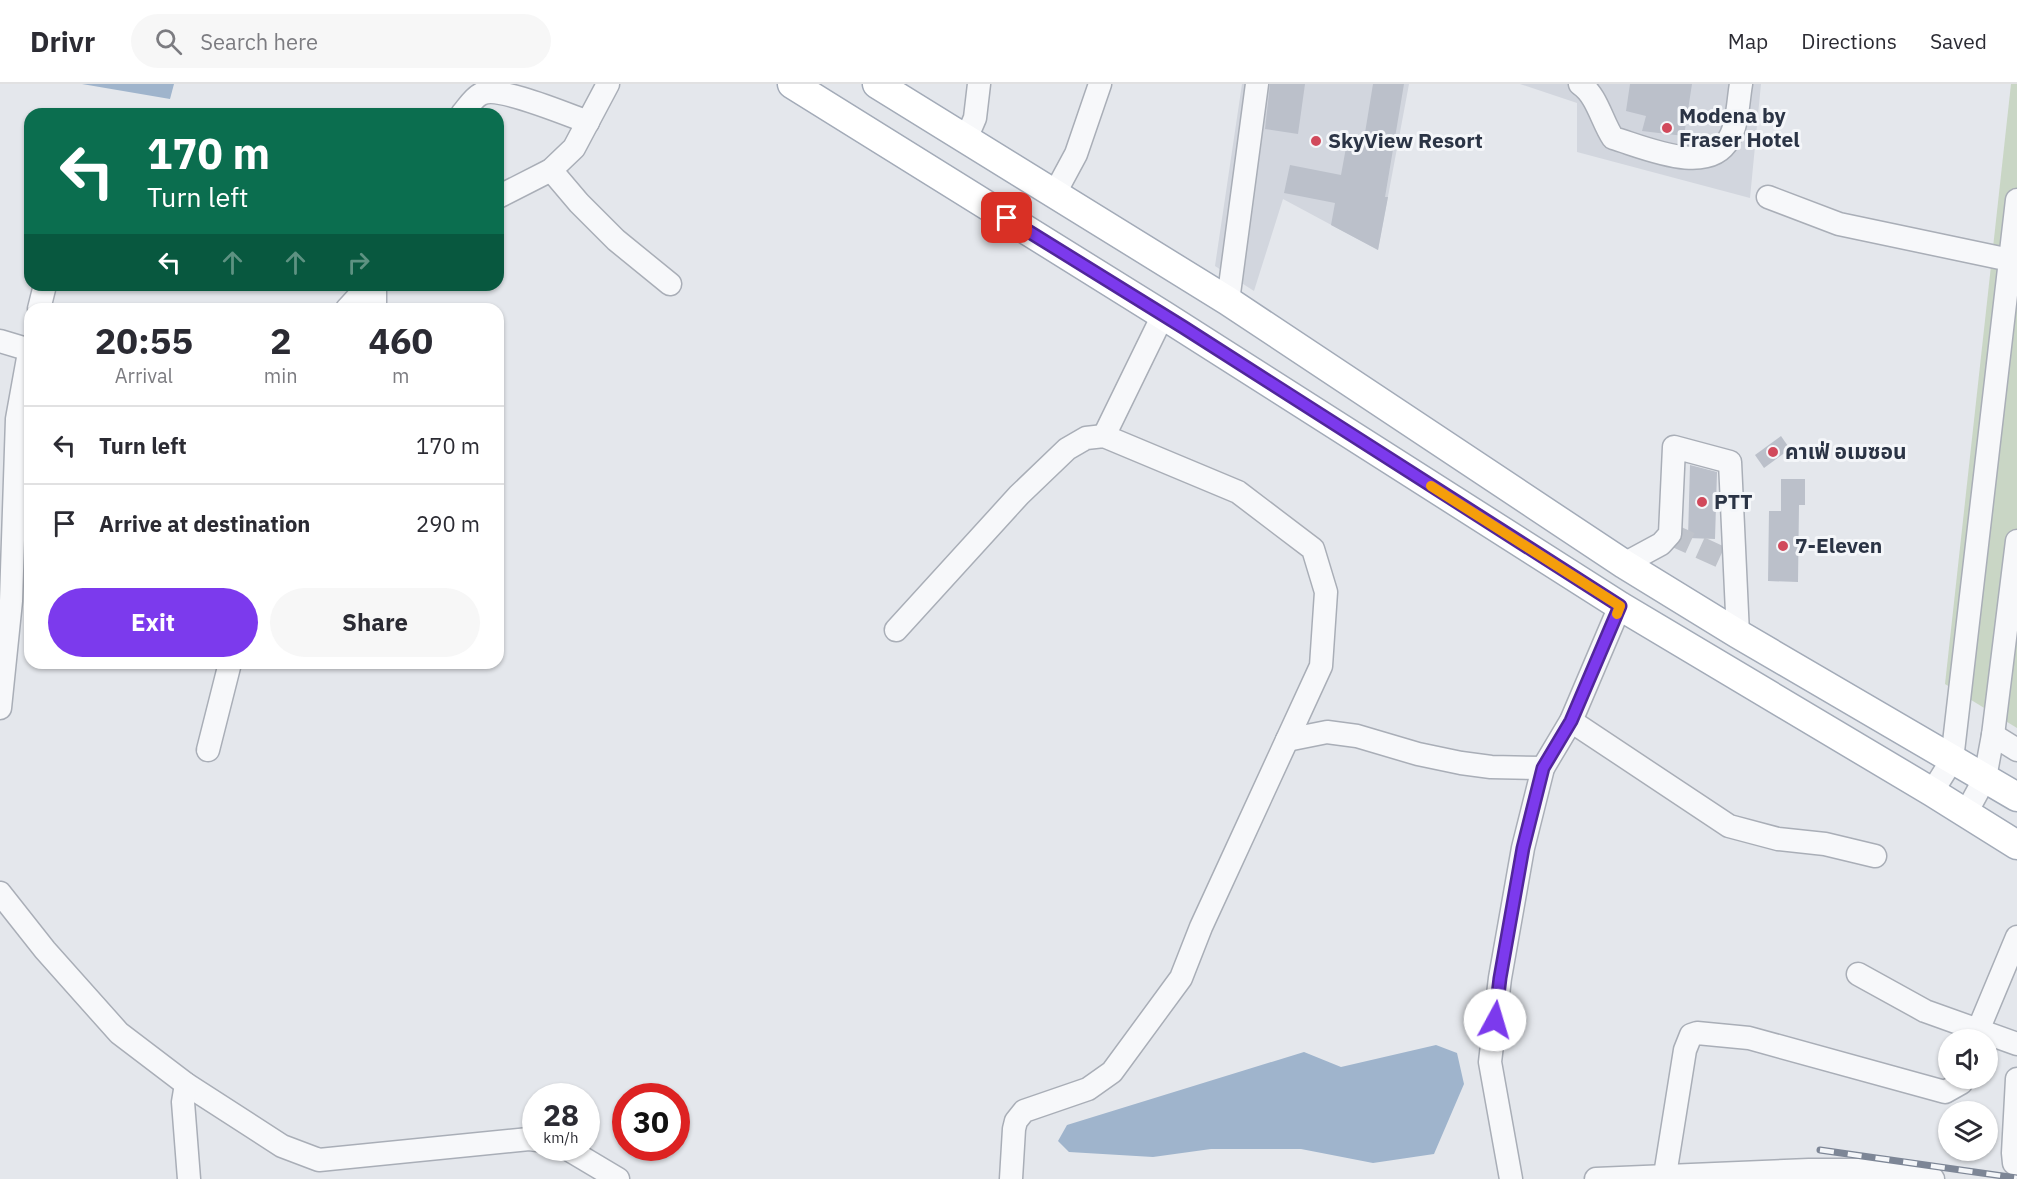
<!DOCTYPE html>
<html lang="en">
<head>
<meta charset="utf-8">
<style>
	body { margin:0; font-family:"IBM Plex Sans","Noto Sans Thai",sans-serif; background:#f7f7f7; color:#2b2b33; height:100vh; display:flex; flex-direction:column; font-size:22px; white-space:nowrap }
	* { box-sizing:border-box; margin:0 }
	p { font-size:20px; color:#7c7c81 }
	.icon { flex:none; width:33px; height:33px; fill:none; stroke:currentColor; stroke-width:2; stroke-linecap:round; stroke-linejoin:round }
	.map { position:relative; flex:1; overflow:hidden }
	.panel { position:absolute; left:24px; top:219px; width:480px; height:366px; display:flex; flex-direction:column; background:#fff; border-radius:18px; box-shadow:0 2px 4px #0004 }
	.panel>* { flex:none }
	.top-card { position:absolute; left:24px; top:24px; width:480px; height:183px; border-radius:18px; box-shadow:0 2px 4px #0004; background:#0b6e4f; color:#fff; overflow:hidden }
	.fabs { position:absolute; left:1938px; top:945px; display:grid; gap:12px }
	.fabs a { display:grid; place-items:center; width:60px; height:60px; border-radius:50%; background:#fff; box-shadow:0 2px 4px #0004; font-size:30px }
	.speed { position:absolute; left:522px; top:999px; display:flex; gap:12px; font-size:30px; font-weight:700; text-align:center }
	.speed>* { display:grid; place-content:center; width:78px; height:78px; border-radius:50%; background:#fff; box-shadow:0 2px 4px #0004; line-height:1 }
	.speed small { font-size:15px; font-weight:400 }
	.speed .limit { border:9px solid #d22; background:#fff; color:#111 }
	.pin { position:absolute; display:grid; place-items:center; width:51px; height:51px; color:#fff; margin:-26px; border-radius:12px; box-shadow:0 3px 9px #0006 }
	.me { position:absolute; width:66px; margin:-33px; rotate:6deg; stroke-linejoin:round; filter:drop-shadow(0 0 4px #0008) }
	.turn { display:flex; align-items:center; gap:21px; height:126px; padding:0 24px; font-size:27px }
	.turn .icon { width:78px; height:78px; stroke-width:2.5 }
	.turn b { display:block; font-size:42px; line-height:51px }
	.lanes { display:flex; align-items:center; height:57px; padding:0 24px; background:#0003; justify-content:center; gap:30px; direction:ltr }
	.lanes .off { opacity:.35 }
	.eta { display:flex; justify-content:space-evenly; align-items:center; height:102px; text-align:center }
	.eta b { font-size:36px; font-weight:700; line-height:42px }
	.action { display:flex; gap:12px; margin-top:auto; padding:12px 24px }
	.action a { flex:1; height:69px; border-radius:36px; background:#7c3aed; color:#fff; font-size:24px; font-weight:700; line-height:69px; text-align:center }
	.action a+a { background:#f7f7f7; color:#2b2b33 }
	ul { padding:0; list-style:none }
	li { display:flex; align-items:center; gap:18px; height:78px; padding:0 24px; border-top:2px solid #e1e1e2 }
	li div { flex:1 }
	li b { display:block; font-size:22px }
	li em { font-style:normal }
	header { display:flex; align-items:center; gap:36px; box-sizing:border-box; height:84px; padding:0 30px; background:#fff; border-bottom:2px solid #e1e1e2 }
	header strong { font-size:28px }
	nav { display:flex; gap:33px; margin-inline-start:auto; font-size:21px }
	.search { width:420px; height:54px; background:#f7f7f7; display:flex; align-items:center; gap:15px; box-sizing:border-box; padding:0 21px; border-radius:33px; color:#7c7c81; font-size:22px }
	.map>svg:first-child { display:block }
	.built { fill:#d2d6de }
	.green { fill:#c9d6c5 }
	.water { fill:#9fb4cc }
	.building { fill:#bbc0ca }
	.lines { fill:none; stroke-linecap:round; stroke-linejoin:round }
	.minor-tunnel { stroke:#bfc3cb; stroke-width:22; stroke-dasharray:22 11; stroke-linecap:butt }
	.minor-casing { stroke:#a9aeb7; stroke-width:25 }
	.major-casing { stroke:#a3abb8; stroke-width:31 }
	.minor { stroke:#f7f8fa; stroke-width:22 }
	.major { stroke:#fff; stroke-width:28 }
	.rail-casing { stroke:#7d8696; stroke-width:7 }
	.rail { stroke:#f4f6f9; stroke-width:4.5; stroke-dasharray:14; stroke-linecap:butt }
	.route-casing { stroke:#51269a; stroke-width:15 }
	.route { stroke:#7c3aed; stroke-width:10 }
	.slow { stroke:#f59e0b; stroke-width:10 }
	.poi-dot { fill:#d1495b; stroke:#f4f6f9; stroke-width:2 }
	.labels { text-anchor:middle; stroke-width:6; stroke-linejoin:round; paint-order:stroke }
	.poi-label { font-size:21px; font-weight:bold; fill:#2b3445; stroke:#f4f6f9; text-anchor:start }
</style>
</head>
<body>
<header>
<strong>Drivr</strong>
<div class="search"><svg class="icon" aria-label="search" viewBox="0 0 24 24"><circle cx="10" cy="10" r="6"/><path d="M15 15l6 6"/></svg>Search here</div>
<nav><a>Map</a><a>Directions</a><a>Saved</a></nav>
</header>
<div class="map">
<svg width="2017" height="1095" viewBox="0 0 2017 1095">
	<rect width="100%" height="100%" fill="#e4e7ec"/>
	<g class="built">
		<polygon points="1242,0 1409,0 1378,166 1283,115 1254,207 1215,182"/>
		<polygon points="1520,0 1761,0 1750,114 1577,68 1577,19"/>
	</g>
	<polygon class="green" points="2011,0 2017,0 2017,644 1945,600"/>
	<g class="water">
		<polygon points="82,0 174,0 170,15"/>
		<polygon points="1436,961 1457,969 1464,1000 1434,1070 1373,1079 1301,1065 1211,1065 1153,1073 1069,1068 1058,1057 1067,1041 1304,968 1341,983"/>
	</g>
	<g class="building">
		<polygon points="1270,0 1305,0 1298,50 1265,45"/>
		<polygon points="1373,0 1404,0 1385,113 1388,113 1378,166 1331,141 1335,119 1284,109 1290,81 1341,91 1347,58 1363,61"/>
		<polygon points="1630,0 1692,0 1684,52 1642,47 1646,32 1626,27"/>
		<polygon points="1781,352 1790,365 1764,384 1755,371"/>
		<polygon points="1690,381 1717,388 1715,455 1688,454"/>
		<polygon points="1781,395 1805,395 1805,421 1799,421 1798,498 1768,497 1769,427 1781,427"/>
	</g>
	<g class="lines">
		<polyline class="minor-tunnel" points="1670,450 1734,479"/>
		<defs>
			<g id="minor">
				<path d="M1580,0c17,11 22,38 33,54 31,9 96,39 116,1 9,-15 9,-38 12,-55"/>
				<path d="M462,30c6,-7 11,-16 19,-20 17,-9 87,21 107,28"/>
				<polyline points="966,55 975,34 979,0"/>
				<polyline points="551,86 579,119 616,156 670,200"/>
				<polyline points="1055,109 1076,70 1100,0"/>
				<polyline points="498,113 551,86 574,64 608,0"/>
				<polyline points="1768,113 1839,140 2010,176"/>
				<polyline points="375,201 375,225"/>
				<polyline points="1228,217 1257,0"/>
				<polyline points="39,225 45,201"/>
				<polyline points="347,225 369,201"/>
				<polyline points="0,257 30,266"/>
				<polyline points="1104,352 1163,231"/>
				<polyline points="1624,480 1661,460 1670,450 1674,363 1730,378 1738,550"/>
				<polyline points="896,546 1019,411 1067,365 1086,354 1104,352 1238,408 1313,465 1326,508 1321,582 1201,843 1181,894 1112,988 1088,1005 1024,1027 1016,1037 1014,1045 1011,1095"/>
				<polyline points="0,624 11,517 17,335 30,263"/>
				<polyline points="1571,637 1729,742 1778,755 1825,760 1875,772"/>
				<polyline points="1993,651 2017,666"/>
				<polyline points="1287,656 1327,648 1357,652 1418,670 1461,679 1491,683 1543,684"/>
				<polyline points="208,666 230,579"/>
				<polyline points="1932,708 1952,676 2017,116"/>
				<polyline points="1966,729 1985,694 1993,651 2017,457"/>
				<polyline points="0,809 45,866 119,949 186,1000 282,1062 319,1076 529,1055 536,1056"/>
				<polyline points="1858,890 1925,927 2017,960"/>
				<polyline points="1974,956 2017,853"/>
				<polyline points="2017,995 2013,1069 2014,1079 2017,1081"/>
				<polyline points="186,1000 183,1018 189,1095"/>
				<polyline points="566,1064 618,1095"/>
				<polyline points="1665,1091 1685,966 1691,951 1697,949 1749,954 1945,1008 1961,999 1962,994"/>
				<polyline points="1511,1095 1490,978 1500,894 1523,764 1543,684 1571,637 1620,522"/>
				<polyline points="1596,1095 1809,1086 1873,1086 1933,1095"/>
			</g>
			<g id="major">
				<polyline points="792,0 1163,231 1620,522 1932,708 2017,761"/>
				<polyline points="877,0 1228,217 1624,480 1738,550 2017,713"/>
			</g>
		</defs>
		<use href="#minor" class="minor-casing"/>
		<use href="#major" class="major-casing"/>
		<use href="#minor" class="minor"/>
		<use href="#major" class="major"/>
		<defs>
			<polyline id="rail" points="1820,1066 2017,1094"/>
		</defs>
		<use href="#rail" class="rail-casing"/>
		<use href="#rail" class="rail"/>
	</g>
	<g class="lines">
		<defs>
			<polyline id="route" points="1007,134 1183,243 1620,522 1571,637 1543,684 1523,764 1500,894 1495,936"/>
		</defs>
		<use href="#route" class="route-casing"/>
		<use href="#route" class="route"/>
		<polyline class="slow" points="1431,402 1620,522 1617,530"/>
	</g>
	<g class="poi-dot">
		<circle cx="1667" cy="44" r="6"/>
		<circle cx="1316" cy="57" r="6"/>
		<circle cx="1773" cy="368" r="6"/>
		<circle cx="1702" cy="418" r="6"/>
		<circle cx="1783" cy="462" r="6"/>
	</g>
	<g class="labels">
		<g class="poi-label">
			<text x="1679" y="39">Modena by<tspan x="1679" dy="24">Fraser Hotel</tspan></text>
			<text x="1328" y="64">SkyView Resort</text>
			<text x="1785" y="375">คาเฟ่ อเมซอน</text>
			<text x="1714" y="425">PTT</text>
			<text x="1795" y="469">7-Eleven</text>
		</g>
	</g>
</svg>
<div class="fabs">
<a><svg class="icon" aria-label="sound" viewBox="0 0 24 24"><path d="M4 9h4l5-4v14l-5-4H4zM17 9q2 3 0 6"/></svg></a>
<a><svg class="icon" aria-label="layers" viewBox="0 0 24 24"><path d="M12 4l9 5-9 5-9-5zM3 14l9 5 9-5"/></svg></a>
</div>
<div class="speed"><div>28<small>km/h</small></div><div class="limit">30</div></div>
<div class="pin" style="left:1007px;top:134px;background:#d93025"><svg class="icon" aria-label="arrive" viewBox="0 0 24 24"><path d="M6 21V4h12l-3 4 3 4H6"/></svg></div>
<svg class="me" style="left:1495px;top:936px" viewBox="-20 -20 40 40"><circle r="19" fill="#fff"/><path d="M0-13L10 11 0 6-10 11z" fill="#7c3aed"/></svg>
<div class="top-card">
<div class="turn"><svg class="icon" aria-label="left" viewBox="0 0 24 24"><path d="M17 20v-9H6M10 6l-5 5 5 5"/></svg><div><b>170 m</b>Turn left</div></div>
<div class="lanes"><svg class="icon" aria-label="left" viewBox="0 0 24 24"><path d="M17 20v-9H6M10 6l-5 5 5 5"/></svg><svg class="icon off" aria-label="ahead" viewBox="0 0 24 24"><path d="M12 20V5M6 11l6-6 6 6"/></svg><svg class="icon off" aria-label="ahead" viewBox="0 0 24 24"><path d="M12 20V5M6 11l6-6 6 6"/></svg><svg class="icon off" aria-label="right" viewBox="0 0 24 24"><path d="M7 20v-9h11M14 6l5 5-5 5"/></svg></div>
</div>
<section class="panel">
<div class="eta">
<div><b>20:55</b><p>Arrival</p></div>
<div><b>2</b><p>min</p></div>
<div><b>460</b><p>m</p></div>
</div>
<ul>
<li><svg class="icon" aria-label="left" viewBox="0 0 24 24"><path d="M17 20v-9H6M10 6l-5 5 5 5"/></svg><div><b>Turn left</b></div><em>170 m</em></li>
<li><svg class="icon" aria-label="arrive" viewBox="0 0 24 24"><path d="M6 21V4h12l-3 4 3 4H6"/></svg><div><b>Arrive at destination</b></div><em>290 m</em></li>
</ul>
<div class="action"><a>Exit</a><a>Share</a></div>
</section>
</div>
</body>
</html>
